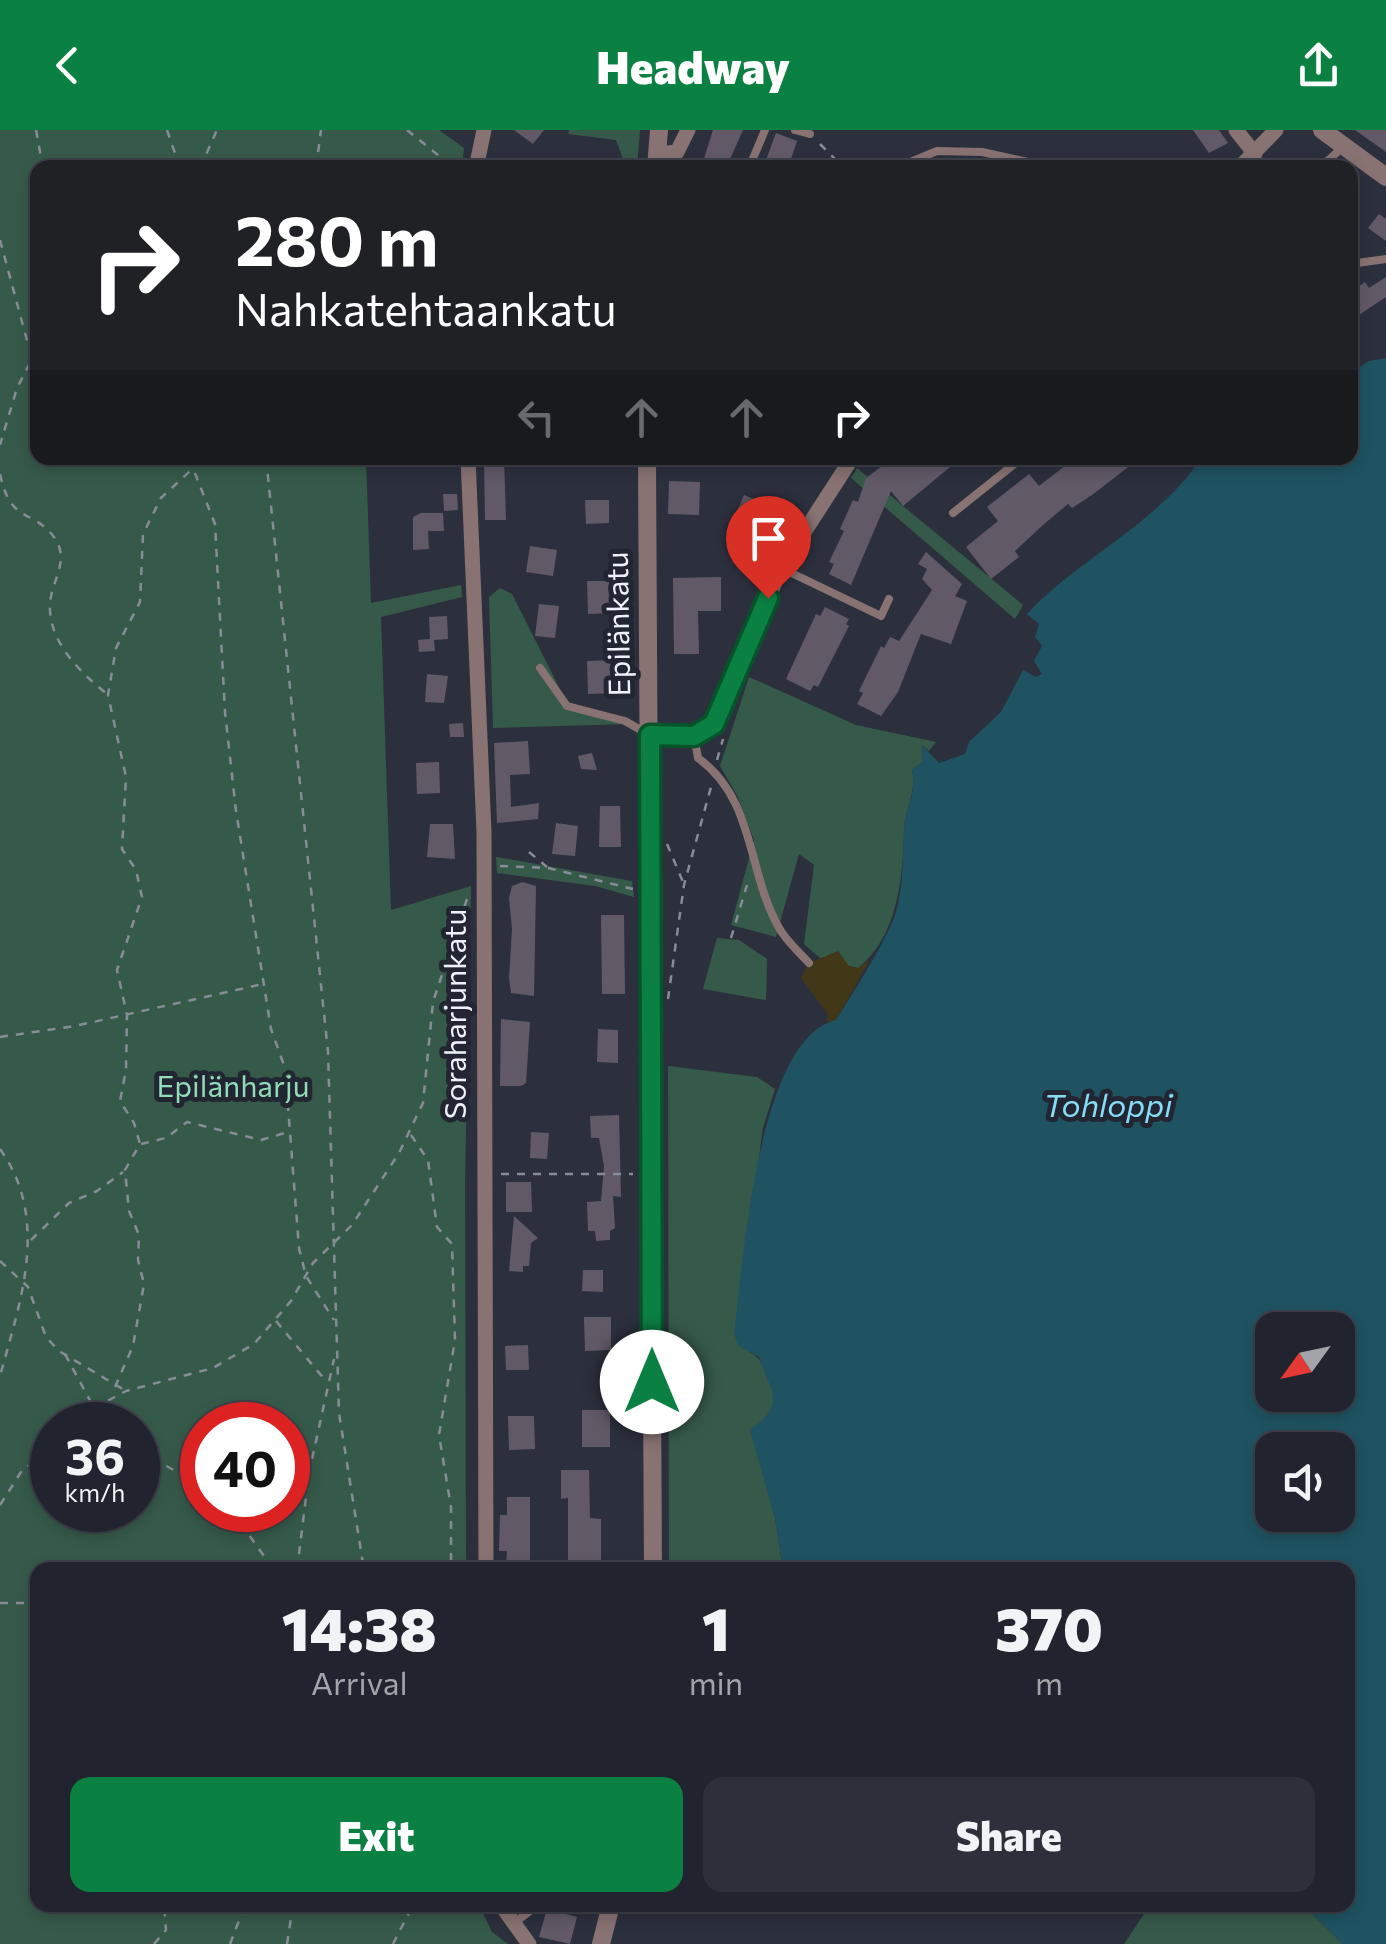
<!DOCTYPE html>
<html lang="en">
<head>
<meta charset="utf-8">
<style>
	body { margin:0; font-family:Commissioner,sans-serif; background:#2d303a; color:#f1f3f6; height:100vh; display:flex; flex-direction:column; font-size:38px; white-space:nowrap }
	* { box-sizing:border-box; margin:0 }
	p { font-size:32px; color:#a2a4aa }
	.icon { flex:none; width:55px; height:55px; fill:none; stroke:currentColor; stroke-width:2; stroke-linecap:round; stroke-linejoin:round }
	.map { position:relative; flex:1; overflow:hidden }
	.drawer { position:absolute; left:30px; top:1432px; width:1325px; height:350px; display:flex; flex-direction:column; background:#21242e; border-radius:20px; box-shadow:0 5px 15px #0003,0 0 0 2px #3e414a }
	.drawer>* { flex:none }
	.banner { position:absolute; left:30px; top:30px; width:1328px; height:305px; border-radius:20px; box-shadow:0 5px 15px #0003,0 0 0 2px #3e414a; background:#202124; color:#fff; overflow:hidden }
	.needle { width:65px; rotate:237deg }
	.controls { position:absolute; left:1255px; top:1182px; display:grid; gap:20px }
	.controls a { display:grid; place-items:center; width:100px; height:100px; border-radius:20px; background:#21242e; box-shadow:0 5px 15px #0003,0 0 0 2px #3e414a; font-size:50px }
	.speed { position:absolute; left:30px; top:1272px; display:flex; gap:20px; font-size:50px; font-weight:700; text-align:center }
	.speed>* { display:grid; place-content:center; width:130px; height:130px; border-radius:50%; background:#21242e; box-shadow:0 5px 15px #0003,0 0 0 2px #3e414a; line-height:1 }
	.speed small { font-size:25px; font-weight:400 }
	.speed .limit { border:15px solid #d22; background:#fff; color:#111 }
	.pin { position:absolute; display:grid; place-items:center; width:85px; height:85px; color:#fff; margin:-102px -42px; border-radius:50% 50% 50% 0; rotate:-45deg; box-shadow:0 0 10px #0007 }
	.pin .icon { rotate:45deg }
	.me { position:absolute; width:110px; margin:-55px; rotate:0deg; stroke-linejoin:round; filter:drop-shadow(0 0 8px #0008) }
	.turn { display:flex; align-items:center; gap:35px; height:210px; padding:0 40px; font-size:45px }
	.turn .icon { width:130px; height:130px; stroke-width:2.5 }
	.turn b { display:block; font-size:70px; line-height:85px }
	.lanes { display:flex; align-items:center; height:95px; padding:0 40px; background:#0003; justify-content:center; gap:50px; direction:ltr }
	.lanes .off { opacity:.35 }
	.eta { display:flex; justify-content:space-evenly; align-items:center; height:170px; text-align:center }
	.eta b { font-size:60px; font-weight:800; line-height:70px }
	.cta { display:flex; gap:20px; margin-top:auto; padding:20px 40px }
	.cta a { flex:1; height:115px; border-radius:20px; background:#0b8043; color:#fff; font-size:40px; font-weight:800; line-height:115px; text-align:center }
	.cta a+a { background:#2d303a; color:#f1f3f6 }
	header { display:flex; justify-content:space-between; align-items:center; height:130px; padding:0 40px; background:#0b8043; color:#fff; font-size:45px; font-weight:800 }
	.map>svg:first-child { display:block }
	.green { fill:#365a49; fill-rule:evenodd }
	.sand { fill:#403817 }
	.water { fill:#1f5361; fill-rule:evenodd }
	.building { fill:#625967 }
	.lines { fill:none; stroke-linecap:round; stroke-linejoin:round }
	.path { stroke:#888c97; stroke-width:2.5; stroke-dasharray:8 8; stroke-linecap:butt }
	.service { stroke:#887272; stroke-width:8 }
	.minor { stroke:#887272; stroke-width:15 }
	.tertiary { stroke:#887272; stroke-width:18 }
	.route-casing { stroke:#07532c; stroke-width:25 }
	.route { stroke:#0b8043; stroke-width:18 }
	.labels { text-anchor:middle; stroke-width:10; stroke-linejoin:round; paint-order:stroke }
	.street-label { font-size:30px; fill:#eef1fa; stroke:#222632 }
	.park-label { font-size:30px; fill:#91dbb8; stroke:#222632 }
	.water-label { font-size:32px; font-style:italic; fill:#87dcf5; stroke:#222632 }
</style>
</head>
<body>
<header><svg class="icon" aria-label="back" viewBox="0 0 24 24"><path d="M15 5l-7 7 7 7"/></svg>Headway<svg class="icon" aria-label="share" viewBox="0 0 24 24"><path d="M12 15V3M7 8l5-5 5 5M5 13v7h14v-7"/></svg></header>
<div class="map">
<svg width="1386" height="1814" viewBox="0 0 1386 1814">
	<rect width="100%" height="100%" fill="#2c303d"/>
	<g class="green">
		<path d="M0,0h439l25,18 -2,20h-424v290h328l5,145 90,-18 1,12 -81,20 10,293 80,-24 -6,295 1,389h-428v335h441l13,27 16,12h-508zM52,1295h86v85h-86zM202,1295h86v85h-86z"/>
		<polygon points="569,0 640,0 637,37 626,37 616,10 568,4"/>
		<polygon points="857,338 1023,475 1015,489 851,348"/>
		<polygon points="500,458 512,464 567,573 628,589 628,594 493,598 489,467"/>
		<path d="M749,547l107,48 80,17 -7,9 -6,-5 -1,16 -10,8c5,24 -8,40 -8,61 -1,45 -6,106 -46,137l-36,-8 -18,-16 10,-79 -15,-11 -23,83 -45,-12 23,-85 -16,-43 -18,-31z"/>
		<polygon points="496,727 632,751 634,767 595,756 497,743"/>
		<polygon points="717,808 739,810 767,829 766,870 703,859"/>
		<path d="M668,936l89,11 18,12 -12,39 -21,151 7,73c17,7 36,46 22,63 -4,6 -15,11 -20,15l24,88 8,52h-114z"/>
		<polygon points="1150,1775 1303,1775 1343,1814 1124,1814"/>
	</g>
	<polygon class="sand" points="838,821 849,836 858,838 870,829 836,890 827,892 827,883 801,848 809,833"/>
	<path class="water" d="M1386,228v1586h-43l-40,-39h45v-335h-565l-8,-52 -25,-88c38,-27 20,-38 9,-73l-21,-11 -4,-13c9,-68 23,-295 102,-313 17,-27 53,-83 61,-111 6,-23 6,-56 7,-78 0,-22 13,-33 8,-61l10,-8v-17l17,18 26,-9 4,-12 32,-30 22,-42 13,7 6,-3 -8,-13 8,-15 -7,-9 4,-13 -12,-10c53,-57 132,-91 174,-156h149v-85l19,-12zM1272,1200h66v65h-66zM1272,1320h66v65h-66z"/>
	<g class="building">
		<polygon points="514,0 544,0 533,14"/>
		<polygon points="713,0 743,0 726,38 701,38"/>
		<polygon points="1193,0 1219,0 1228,13 1209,23"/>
		<polygon points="1355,0 1386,0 1386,22"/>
		<polygon points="776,3 797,11 788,38 763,38"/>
		<polygon points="1379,84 1386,89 1386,111 1368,98"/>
		<polygon points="1350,146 1358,157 1365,152 1369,158 1386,147 1386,167 1350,191"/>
		<polygon points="484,328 504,328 506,390 485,390"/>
		<polygon points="893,328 961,328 903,376 891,361 851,455 829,444 834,434 829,432 844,401 840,399 853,370 858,372 866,348"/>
		<polygon points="1075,328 1140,328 1092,365 1072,378 1068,374 1043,395 1015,421 1019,427 991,449 966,417 998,391 987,377 1029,344 1039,356"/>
		<polygon points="669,351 700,352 699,385 668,384"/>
		<polygon points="443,364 457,364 458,380 444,381"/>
		<polygon points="744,365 766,374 751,408 730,398"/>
		<polygon points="585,370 609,370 609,393 586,394"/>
		<polygon points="421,383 443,383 444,401 428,401 429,419 413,420 413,387"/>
		<polygon points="530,416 557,420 553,446 526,442"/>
		<polygon points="926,422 962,454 955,466 967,471 951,514 921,504 898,562 881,586 857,574 863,563 859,561 881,516 884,518 890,507 899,511 932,460 922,449 927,439 918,434"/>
		<polygon points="721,447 721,481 698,481 699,524 674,524 673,448"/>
		<polygon points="587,451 611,451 611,483 588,484"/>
		<polygon points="539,474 559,476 555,508 535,506"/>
		<polygon points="825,477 849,489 846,494 849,496 818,557 814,555 810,561 786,549 816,484 820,486"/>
		<polygon points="447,486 448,509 434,510 435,521 419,522 418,510 430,509 429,487"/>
		<polygon points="615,530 616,563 588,564 587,531"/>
		<polygon points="427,544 448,546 444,573 425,572"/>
		<polygon points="463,593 464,607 450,607 449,594"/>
		<polygon points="528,611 530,644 510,645 511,677 539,673 538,689 497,693 494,613"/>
		<polygon points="592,623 597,640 581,639 578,626"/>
		<polygon points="439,632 440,663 417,664 416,633"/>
		<polygon points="600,676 620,676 621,717 599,717"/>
		<polygon points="556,693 578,696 575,726 552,724"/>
		<polygon points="430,694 453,694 455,729 427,727"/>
		<polygon points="522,752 536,756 534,866 511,863 509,848 512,799 509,768 512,756"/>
		<polygon points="601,785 624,785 625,864 602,864"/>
		<polygon points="501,889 530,892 526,953 521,956 500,956"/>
		<polygon points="598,899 618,900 618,933 597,932"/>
		<polygon points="619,985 621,1067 613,1066 615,1098 610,1101 610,1110 596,1111 595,1101 588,1101 587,1072 601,1071 604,1036 599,1008 591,1008 590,986"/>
		<polygon points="531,1002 549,1003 547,1029 530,1028"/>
		<polygon points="506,1052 531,1052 532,1082 506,1082"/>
		<polygon points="514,1086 538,1108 531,1113 529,1136 523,1136 523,1142 509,1141"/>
		<polygon points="583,1140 603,1140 603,1162 582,1161"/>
		<polygon points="584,1187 611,1187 611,1220 585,1221"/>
		<polygon points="528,1215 529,1240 506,1240 505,1216"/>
		<rect x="582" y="1280" width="28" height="37"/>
		<polygon points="508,1286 534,1286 535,1319 509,1320"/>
		<polygon points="561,1340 589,1340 590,1388 601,1389 601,1436 568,1436 568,1368 561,1369"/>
		<polygon points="507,1367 530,1367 530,1437 506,1437 507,1421 499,1421 500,1385 507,1385"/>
		<polygon points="547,1779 577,1787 570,1814 539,1807"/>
	</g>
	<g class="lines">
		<g class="path">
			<polyline points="36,0 43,38"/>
			<polyline points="167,0 180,38"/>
			<polyline points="407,0 454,38"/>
			<polyline points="820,14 844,38"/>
			<polyline points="200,38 217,0"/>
			<polyline points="316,38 321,0"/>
			<polyline points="0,110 32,229 17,258 0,315"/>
			<polyline points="189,328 215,394 225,582 236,681 271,899 285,938 299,1118 306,1146 334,1190"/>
			<polyline points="266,328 328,922 339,1283 364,1440"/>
			<path d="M0,344c11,51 32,34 54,63 17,23 -3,44 -4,67 -2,38 31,69 57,90"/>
			<polyline points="717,630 723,609"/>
			<polyline points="667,714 683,752"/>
			<polyline points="529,722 547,737"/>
			<polyline points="500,736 548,738 633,759"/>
			<polyline points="731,808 747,755"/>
			<polyline points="668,869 684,755 711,657"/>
			<polyline points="0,907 75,896 263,854"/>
			<polyline points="411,1005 428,1030 437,1097 452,1114 455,1210 439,1305 451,1377 451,1440"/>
			<polyline points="141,1014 166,1008 187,992 261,1010 291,1001"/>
			<path d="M0,1019c50,70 21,150 0,227"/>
			<polyline points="501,1044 633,1044"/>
			<polyline points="31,1110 69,1073 97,1061 123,1042"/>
			<polyline points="0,1131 28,1157 46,1207 59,1221 126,1261"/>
			<polyline points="276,1191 325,1250"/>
			<polyline points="65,1224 94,1278 96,1295"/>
			<polyline points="115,1257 133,1216 144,1154 138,1130 139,1105 129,1081 125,1040 140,1014 134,993 120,971 126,940 127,885 117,840 142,767 136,740 122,719 126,647 108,565 116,518 140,472 143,404 161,368 204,328"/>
			<polyline points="94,1278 126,1261 213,1238 254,1214 291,1171 313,1133 352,1095 399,1023 423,973 433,872 468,766"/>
			<polyline points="138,1321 202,1355"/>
			<polyline points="0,1375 23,1339 52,1322"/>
			<polyline points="231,1380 274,1440"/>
			<polyline points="297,1440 309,1343 334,1229"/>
			<polyline points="0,1473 38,1473"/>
			<polyline points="154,1814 166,1800 164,1775"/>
			<polyline points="230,1814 245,1775"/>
			<polyline points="287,1814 293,1775"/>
			<polyline points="393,1814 413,1775"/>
		</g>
		<g class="service">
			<polyline points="795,0 810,4"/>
			<polyline points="749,38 765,0"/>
			<polyline points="896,38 937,21 982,22 1056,38"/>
			<polyline points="1320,38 1344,16"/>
			<polyline points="1350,134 1386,129"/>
			<polyline points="953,383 1022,328"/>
			<polyline points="781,438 881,486 889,469"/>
			<polyline points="540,538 567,576 625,591 646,603"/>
			<path d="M694,606l4,22c57,41 49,112 80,168 7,14 20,25 31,37"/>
			<polyline points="514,1793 538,1775"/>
		</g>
		<g class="minor">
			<polyline points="1236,0 1255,24"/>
			<polyline points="657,24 677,22 688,0"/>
			<polyline points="476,38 484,0"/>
			<polyline points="1239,38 1276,0"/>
			<polyline points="468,328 484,702 486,1440"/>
			<polyline points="650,605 694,606 714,594 781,438 852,328"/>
			<polyline points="501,1775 529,1814"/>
		</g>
		<g class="tertiary">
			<polyline points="1322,0 1386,47"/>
			<polyline points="656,38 659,0"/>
			<polyline points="647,328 653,1440"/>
			<polyline points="601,1814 611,1775"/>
		</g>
	</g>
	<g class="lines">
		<defs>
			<polyline id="route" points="652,1252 650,605 694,606 714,594 768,468"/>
		</defs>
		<use href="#route" class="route-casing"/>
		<use href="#route" class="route"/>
	</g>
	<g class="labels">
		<g class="street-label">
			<text transform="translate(619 494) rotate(-91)" y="10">Epilänkatu</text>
			<text transform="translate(456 884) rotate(-90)" y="10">Soraharjunkatu</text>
		</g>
		<g class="park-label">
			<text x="233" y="967">Epilänharju</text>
		</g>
		<g class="water-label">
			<text x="1108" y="987">Tohloppi</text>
		</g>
	</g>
</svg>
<div class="controls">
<a><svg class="needle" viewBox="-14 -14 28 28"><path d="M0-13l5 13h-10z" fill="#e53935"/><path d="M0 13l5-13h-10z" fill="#a2a4aa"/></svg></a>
<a><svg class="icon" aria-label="sound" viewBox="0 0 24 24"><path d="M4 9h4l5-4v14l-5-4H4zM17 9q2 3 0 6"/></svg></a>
</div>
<div class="speed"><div>36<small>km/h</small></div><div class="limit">40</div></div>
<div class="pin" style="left:768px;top:468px;background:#d93025"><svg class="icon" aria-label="arrive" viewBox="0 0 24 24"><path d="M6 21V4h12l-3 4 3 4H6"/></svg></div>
<svg class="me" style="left:652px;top:1252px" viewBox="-20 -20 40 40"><circle r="19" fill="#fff"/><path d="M0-13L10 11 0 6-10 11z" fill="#0b8043"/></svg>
<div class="banner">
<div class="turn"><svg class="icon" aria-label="right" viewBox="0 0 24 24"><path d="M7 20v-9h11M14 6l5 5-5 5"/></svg><div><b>280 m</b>Nahkatehtaankatu</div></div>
<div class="lanes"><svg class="icon off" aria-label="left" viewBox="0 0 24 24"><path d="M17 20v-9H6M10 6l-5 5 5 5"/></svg><svg class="icon off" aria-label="ahead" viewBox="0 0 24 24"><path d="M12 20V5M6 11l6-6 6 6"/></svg><svg class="icon off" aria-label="ahead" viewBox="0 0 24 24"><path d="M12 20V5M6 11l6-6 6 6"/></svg><svg class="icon" aria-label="right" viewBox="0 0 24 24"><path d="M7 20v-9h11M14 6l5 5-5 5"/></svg></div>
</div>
<section class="drawer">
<div class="eta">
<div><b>14:38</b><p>Arrival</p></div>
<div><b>1</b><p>min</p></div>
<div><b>370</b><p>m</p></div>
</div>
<div class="cta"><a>Exit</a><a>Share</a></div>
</section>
</div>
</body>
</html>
